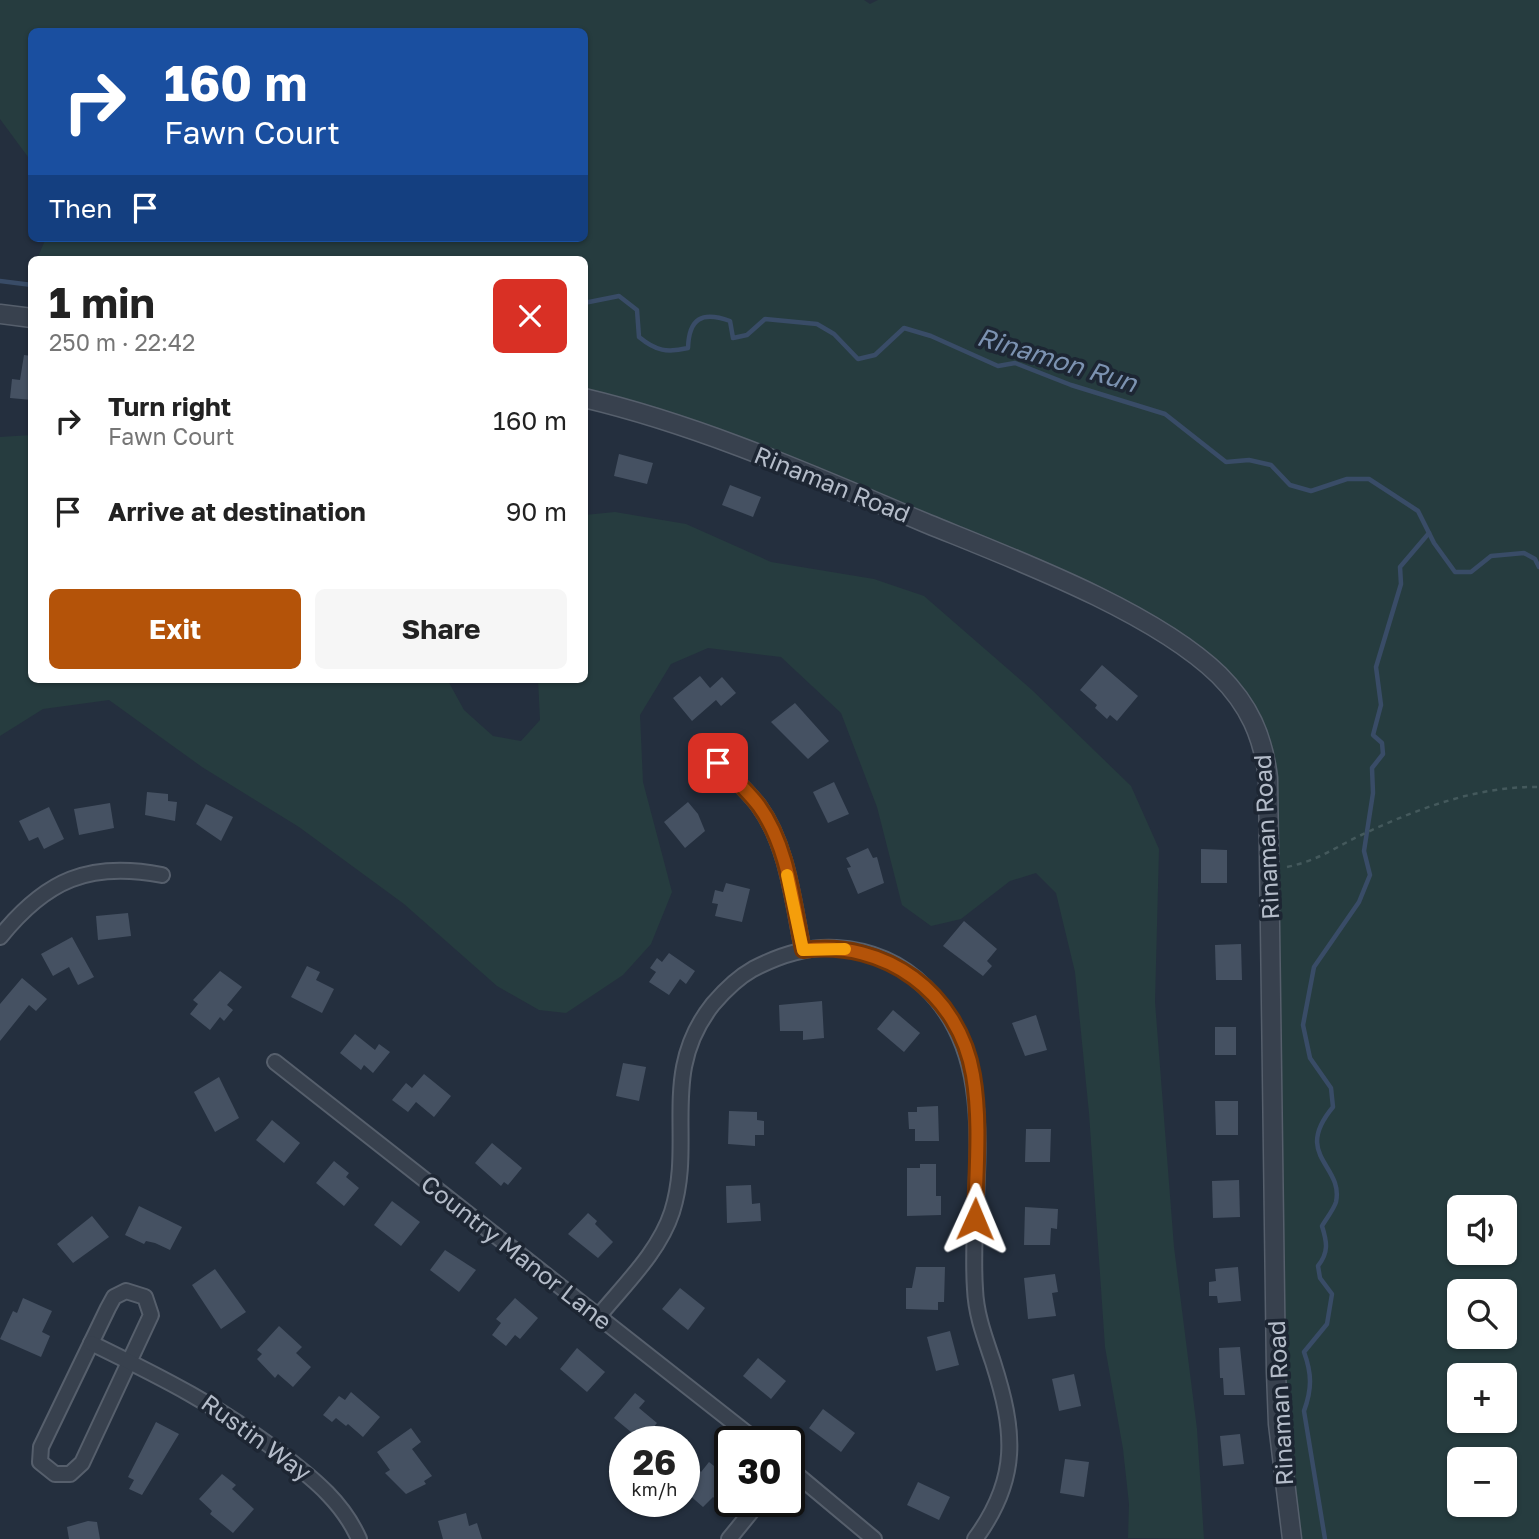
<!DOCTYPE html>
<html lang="en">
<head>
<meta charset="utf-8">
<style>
	body { margin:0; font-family:"Golos Text",sans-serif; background:#f6f6f6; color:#222; height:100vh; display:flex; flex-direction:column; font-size:26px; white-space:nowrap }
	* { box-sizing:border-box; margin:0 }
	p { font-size:23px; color:#767676 }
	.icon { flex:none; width:38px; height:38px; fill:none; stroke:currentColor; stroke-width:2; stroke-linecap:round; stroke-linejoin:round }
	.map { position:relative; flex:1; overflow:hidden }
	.drawer { position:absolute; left:28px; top:256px; width:560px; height:427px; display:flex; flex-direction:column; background:#fff; border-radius:10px; box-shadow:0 2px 5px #0004 }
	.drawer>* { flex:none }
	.banner { position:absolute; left:28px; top:28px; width:560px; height:214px; border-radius:10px; box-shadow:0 2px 5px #0004; background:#1a4fa0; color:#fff; overflow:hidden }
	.fabs { position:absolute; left:1447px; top:1195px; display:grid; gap:14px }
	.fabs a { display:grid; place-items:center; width:70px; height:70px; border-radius:10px; background:#fff; box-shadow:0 2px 5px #0004; font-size:35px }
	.speed { position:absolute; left:609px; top:1426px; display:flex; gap:14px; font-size:35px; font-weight:700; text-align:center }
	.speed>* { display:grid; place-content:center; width:91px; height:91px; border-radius:50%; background:#fff; box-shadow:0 2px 5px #0004; line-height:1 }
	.speed small { font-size:18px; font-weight:400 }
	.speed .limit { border:4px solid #111; border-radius:10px; background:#fff; color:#111 }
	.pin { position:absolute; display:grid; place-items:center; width:60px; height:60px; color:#fff; margin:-30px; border-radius:14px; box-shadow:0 4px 10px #0006 }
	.me { position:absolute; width:77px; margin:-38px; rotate:1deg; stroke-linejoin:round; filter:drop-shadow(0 0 5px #0008) }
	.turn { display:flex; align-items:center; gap:24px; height:147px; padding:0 21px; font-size:32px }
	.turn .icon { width:91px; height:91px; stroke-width:2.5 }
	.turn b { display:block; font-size:49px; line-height:60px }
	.then { display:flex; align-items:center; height:66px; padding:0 21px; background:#0003; gap:14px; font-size:26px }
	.round { display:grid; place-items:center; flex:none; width:74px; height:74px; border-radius:10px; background:#f6f6f6 }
	.headline { display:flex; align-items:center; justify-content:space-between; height:119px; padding:0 21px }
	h1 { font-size:42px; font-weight:700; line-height:52px }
	.primary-button { display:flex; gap:14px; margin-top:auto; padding:14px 21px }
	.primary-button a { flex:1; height:80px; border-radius:10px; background:#b45309; color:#fff; font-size:28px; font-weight:700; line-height:80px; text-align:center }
	.primary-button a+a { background:#f6f6f6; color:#222 }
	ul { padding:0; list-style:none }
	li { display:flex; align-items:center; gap:21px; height:91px; padding:0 21px }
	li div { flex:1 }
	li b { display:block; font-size:26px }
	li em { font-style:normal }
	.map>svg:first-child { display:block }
	.green { fill:#263c3f; fill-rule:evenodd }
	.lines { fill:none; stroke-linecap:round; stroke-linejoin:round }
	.stream { stroke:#394c67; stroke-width:4.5 }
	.building { fill:#455162 }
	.minor-casing { stroke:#565f6c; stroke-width:18 }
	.tertiary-casing { stroke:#565f6c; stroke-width:21 }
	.path { stroke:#44595c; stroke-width:2.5; stroke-dasharray:5 5; stroke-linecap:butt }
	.minor { stroke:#38414e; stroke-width:14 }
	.tertiary { stroke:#38414e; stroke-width:18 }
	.route-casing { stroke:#753606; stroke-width:18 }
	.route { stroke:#b45309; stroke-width:12 }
	.slow { stroke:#f59e0b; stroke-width:12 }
	.labels { text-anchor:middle; stroke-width:7; stroke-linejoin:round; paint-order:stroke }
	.street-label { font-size:24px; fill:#b4bcc9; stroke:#1d2633 }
	.water-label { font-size:26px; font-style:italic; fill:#7c92b1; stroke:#1d2633 }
</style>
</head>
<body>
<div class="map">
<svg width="1539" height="1539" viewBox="0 0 1539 1539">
	<rect width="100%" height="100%" fill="#242f3e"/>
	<g class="green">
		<path d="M0,0h864l6,4 8,-4h661v1539h-247l-6,-42 -25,-759 -61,-79 -204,-107 -411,-154 -1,-139h-547l9,-21h538v-206h-552l-1,129 -31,-42zM1460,1208h45v45h-45zM1460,1292h45v45h-45zM1460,1376h45v45h-45zM1460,1460h45v45h-45z"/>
		<polygon points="31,435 32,679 447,679 464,710 493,736 521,741 540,720 538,679 584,679 585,515 615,512 686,524 771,562 874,579 924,596 1032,690 1131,786 1159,849 1155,1002 1174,1247 1197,1429 1204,1539 1128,1538 1129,1504 1123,1449 1105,1347 1089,1113 1075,972 1056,893 1036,873 1010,881 961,919 931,926 902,905 877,807 841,713 781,657 708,648 671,664 640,715 643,782 672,892 651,944 623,975 566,1013 539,1010 497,986 404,904 299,827 202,767 109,700 43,709 0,736 0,437"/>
	</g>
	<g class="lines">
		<g class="stream">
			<polyline points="310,259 317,259"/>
			<polyline points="0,281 32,285"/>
			<path d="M584,303l35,-7 18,14 2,27c17,14 28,16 49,11 1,-30 14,-37 42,-27l3,17 14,-3 18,-16 52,5 17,10 24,25 17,-4 29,-27 27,8 67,30 17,-3 56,22 94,29 61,48 23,-2 22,5 19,20 21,6 36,-12h22l49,32 16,32 21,29h16l20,-16 33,-3 11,6 4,8"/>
			<path d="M1325,1539l-21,-128c8,-22 8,-37 0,-59l23,-28 5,-30 -12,-16 -2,-12c11,-14 9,-24 4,-40 4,-7 12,-17 14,-24 8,-37 -44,-46 -3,-95l-2,-19 -21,-30 -7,-33 11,-58 45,-65 11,-27 -6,-24 9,-58 -1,-25 11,-14 -1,-11 -9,-8 8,-30 -5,-38 25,-83 -1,-17 29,-34"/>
		</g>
	</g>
	<g class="building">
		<polygon points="24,355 32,356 32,400 10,398 12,379 20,380"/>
		<polygon points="619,454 653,463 647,484 614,476"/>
		<polygon points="730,485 761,497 753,517 722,505"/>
		<polygon points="1102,665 1138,696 1117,721 1110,715 1107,719 1095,708 1097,705 1080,690"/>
		<polygon points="700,676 710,688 722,677 736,693 721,706 716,700 692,721 673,698"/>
		<polygon points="795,703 829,741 808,759 771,722"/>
		<polygon points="834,782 849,814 828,823 813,792"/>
		<polygon points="147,792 168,794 168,801 177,802 175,821 145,815"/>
		<polygon points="688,802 698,814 705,831 685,848 664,822"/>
		<polygon points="110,803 114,828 79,835 74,809"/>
		<polygon points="206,804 233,817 221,841 196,824"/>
		<polygon points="49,807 64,839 44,849 38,837 29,841 19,821"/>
		<polygon points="868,848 873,858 877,857 884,883 858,894 847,868 851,867 846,858"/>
		<polygon points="1201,849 1227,850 1227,883 1201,883"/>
		<polygon points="726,883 750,889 742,922 715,916 718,904 712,903 715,890 723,892"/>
		<polygon points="128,913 131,936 98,940 96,916"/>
		<polygon points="964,921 997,949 987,961 992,966 983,976 943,946"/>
		<polygon points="72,937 94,977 78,985 69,967 53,976 41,954"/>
		<polygon points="1241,944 1242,980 1216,980 1215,945"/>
		<polygon points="669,953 695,971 686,984 680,979 669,995 649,982 656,972 650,968 657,958 662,962"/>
		<polygon points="307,966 320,972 316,980 334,989 322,1013 291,997"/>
		<polygon points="220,971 242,987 227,1005 233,1010 224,1021 220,1017 210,1030 190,1014 198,1004 193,1000"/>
		<polygon points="22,978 47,999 36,1011 29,1005 0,1041 0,1004"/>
		<polygon points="822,1001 824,1038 803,1040 803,1031 780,1031 779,1005"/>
		<polygon points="893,1010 920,1033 904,1052 877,1029"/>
		<polygon points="1036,1015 1047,1050 1025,1056 1012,1023"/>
		<rect x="1215" y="1027" width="21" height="28"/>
		<polygon points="355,1034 375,1050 379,1044 390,1052 373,1073 364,1065 361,1070 340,1053"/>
		<polygon points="623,1063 646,1067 639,1101 616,1096"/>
		<polygon points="424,1074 451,1096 434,1117 416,1102 408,1112 392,1100 406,1083 412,1088"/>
		<polygon points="219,1077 239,1118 215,1132 194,1092"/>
		<polygon points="1215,1101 1238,1101 1238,1135 1216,1135"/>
		<polygon points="938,1106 939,1141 915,1141 915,1129 909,1129 908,1112 917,1112 917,1107"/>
		<polygon points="729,1111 757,1112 757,1120 764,1121 764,1135 755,1135 755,1146 728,1144"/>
		<polygon points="272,1120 300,1143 284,1163 256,1140"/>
		<polygon points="1026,1129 1051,1129 1050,1162 1025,1162"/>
		<polygon points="492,1143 522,1168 508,1185 504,1182 501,1186 475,1163"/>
		<polygon points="334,1161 349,1173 346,1177 359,1188 344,1206 316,1183"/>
		<polygon points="920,1164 936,1164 936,1196 941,1196 941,1215 907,1216 907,1168 920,1168"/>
		<polygon points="1239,1180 1240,1217 1213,1218 1212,1181"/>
		<polygon points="751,1185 752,1204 760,1203 761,1221 727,1223 726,1186"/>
		<polygon points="392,1201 420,1222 401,1246 374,1225"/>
		<polygon points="139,1206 182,1227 170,1250 155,1243 146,1241 144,1244 125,1235"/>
		<polygon points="1025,1207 1058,1209 1057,1229 1051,1228 1050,1245 1024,1245"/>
		<polygon points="588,1213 597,1221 595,1224 613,1242 598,1258 568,1234"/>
		<polygon points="92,1216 109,1237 73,1263 57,1244"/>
		<polygon points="445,1250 476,1270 459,1292 430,1270"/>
		<polygon points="916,1267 945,1267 944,1302 938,1302 938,1310 906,1309 906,1288 912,1288"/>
		<polygon points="1238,1267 1241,1301 1218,1303 1217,1296 1209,1296 1209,1282 1216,1281 1215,1269"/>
		<polygon points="215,1269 246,1312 221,1329 192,1285"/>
		<polygon points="1055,1274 1058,1292 1052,1293 1056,1316 1028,1319 1024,1278"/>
		<polygon points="680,1288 705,1308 688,1330 662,1309"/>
		<polygon points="23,1298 52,1311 42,1332 50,1336 41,1357 0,1339 13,1311 17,1313"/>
		<polygon points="515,1298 538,1318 520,1339 515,1335 506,1346 492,1335 501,1323 496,1319"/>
		<polygon points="279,1326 302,1347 296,1353 311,1367 293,1387 278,1374 275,1378 257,1359 262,1354 257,1350"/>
		<polygon points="950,1331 959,1365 936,1371 927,1337"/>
		<polygon points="1240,1347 1245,1395 1224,1395 1223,1378 1220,1378 1219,1348"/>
		<polygon points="577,1348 605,1372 587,1392 560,1369"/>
		<polygon points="758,1358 786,1381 771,1399 743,1376"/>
		<polygon points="1074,1374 1081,1406 1059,1411 1052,1379"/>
		<polygon points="351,1392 380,1417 363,1437 348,1424 346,1426 336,1418 332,1422 323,1415 339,1396 345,1400"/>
		<polygon points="635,1393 645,1401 639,1408 657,1423 642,1441 614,1418"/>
		<polygon points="823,1409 855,1433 841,1452 809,1428"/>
		<polygon points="156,1422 179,1434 142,1495 129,1489 134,1480 128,1477"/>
		<polygon points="411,1428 421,1442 412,1449 432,1476 424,1481 426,1484 406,1494 385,1473 390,1470 377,1452"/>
		<polygon points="1240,1434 1244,1464 1223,1466 1220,1436"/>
		<polygon points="1065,1459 1089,1462 1084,1497 1060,1493"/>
		<polygon points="709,1462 729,1478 720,1489 725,1493 718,1501 713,1497 703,1507 687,1493 695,1483 689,1478 697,1468 701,1472"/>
		<polygon points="222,1474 236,1485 232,1489 254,1509 233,1533 210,1514 212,1511 199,1499"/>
		<polygon points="918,1482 950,1497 939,1520 907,1505"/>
		<polygon points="466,1513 469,1526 477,1523 482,1539 443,1539 438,1521"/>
		<polygon points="88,1521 97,1522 100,1539 69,1539 67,1527"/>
	</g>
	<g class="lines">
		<defs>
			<g id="minor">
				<path d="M718,763c14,14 29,27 41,43 29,40 34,97 44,144"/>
				<path d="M0,937c46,-57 89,-76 162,-62"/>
				<polyline points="275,1062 758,1442"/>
				<polygon points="126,1291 145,1297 151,1315 82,1463 70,1474 55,1474 40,1462 41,1447 108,1308 114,1297"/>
				<path d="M598,1317c26,-32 61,-65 74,-105 23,-72 -14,-139 41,-208 12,-14 24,-26 40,-35 25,-13 54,-23 83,-21 35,2 65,15 89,39 80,76 43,203 50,302 1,26 10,49 18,73 22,69 27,116 -18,177"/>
				<path d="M91,1343c72,35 130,64 194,114 30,23 58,46 74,82"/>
				<polyline points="789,1468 874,1539"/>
				<polyline points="729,1539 759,1502"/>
			</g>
			<g id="tertiary">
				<polyline points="0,314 32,318"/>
				<path d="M584,398c119,28 232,79 344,126 86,35 225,87 291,151 30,30 44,61 49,103l8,594 2,52 14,115"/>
			</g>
		</defs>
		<use href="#minor" class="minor-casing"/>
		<use href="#tertiary" class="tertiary-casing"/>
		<path class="path" d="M1287,867c29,-6 44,-17 70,-30 57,-27 118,-51 182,-50"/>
		<use href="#minor" class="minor"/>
		<use href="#tertiary" class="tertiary"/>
	</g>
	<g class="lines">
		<defs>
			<path id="route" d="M718,763c14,14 29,27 41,43 29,40 34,96 44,144 82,-11 156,43 170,125 8,46 3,98 2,144"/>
		</defs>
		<use href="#route" class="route-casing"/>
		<use href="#route" class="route"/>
		<polyline class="slow" points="787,875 803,950 845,949"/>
	</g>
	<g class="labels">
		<g class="street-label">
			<text transform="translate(832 485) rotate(22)" y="8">Rinaman Road</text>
			<text transform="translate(1267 837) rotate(-93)" y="8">Rinaman Road</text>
			<text transform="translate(516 1253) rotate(38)" y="8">Country Manor Lane</text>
			<text transform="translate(1281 1403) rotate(-93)" y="8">Rinaman Road</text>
			<text transform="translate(256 1438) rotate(36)" y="8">Rustin Way</text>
		</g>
		<g class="water-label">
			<text transform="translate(1057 360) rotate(17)" y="9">Rinamon Run</text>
		</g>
	</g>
</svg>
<div class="fabs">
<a><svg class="icon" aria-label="sound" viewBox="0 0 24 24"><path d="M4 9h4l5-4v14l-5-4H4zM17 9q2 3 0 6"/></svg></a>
<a><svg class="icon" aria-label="search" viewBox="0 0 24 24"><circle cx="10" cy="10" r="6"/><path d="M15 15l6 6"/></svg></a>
<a>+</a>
<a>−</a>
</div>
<div class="speed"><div>26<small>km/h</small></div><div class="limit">30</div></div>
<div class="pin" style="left:718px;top:763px;background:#d93025"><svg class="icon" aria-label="arrive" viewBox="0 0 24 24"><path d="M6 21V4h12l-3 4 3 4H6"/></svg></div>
<svg class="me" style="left:975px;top:1219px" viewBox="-20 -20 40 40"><path d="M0-17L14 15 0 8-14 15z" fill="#b45309" stroke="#fff" stroke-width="4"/></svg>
<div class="banner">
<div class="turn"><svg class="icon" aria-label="right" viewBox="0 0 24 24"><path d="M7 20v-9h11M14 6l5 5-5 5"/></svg><div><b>160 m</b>Fawn Court</div></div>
<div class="then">Then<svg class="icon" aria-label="arrive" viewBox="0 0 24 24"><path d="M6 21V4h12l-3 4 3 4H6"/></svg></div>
</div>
<section class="drawer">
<div class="headline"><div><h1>1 min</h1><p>250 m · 22:42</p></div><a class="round" style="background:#d93025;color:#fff"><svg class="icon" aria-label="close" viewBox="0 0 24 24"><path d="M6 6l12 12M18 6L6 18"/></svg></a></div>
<ul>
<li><svg class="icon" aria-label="right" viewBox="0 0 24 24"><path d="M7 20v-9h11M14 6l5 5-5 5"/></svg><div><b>Turn right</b><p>Fawn Court</p></div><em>160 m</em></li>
<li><svg class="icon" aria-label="arrive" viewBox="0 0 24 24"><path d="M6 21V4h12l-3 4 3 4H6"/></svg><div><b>Arrive at destination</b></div><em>90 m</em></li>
</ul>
<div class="primary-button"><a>Exit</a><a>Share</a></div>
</section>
</div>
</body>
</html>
